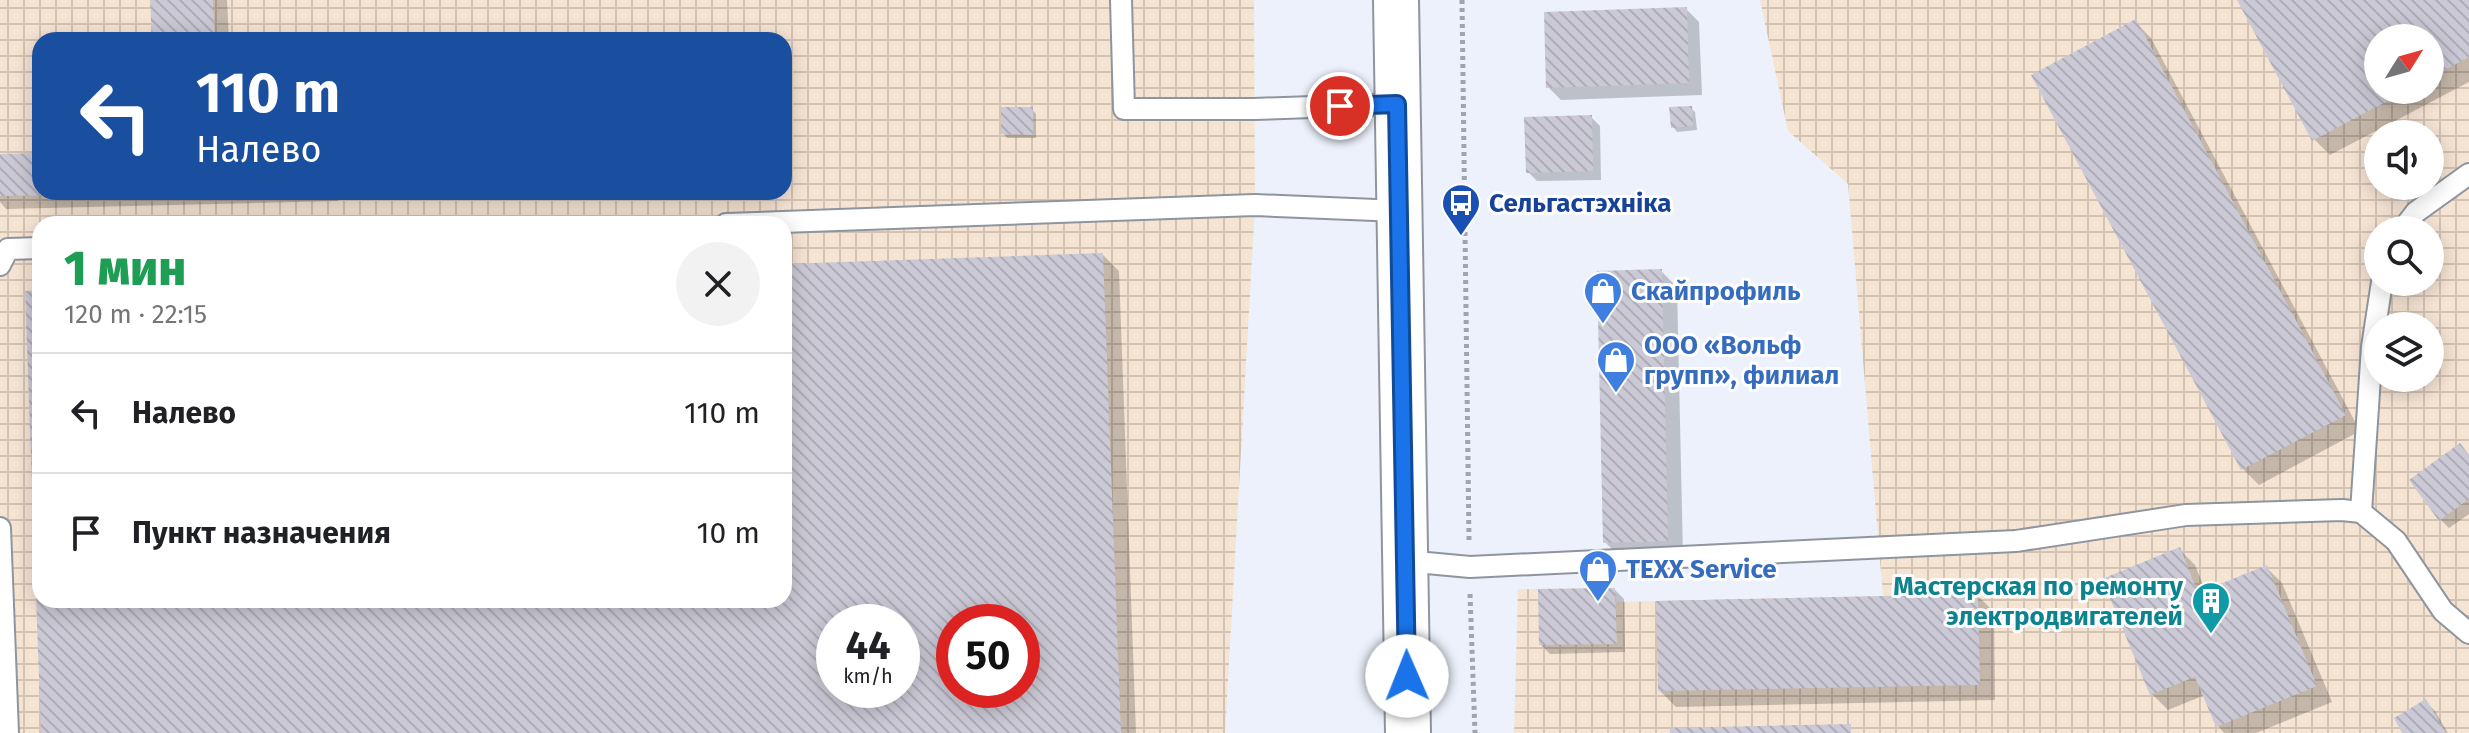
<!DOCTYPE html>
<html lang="ru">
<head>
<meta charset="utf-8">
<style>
	body { margin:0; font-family:"Fira Sans",sans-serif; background:#f2f2f2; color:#202124; height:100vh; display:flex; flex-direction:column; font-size:30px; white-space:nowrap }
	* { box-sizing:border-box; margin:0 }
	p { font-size:26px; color:#757577 }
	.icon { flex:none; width:44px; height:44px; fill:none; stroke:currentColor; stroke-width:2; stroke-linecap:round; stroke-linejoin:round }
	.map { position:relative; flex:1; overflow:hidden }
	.details { position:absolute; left:32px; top:216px; width:760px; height:392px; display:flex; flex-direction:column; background:#fff; border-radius:24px; box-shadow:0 4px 20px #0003 }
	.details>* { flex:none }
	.banner { position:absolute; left:32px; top:32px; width:760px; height:168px; border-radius:24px; box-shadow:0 4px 20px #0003; background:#1a4fa0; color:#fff; overflow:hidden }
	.needle { width:52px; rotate:53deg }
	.fabs { position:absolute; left:2364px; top:24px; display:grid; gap:16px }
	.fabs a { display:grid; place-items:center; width:80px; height:80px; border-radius:50%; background:#fff; box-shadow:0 4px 20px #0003; font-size:40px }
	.speed { position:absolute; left:816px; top:604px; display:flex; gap:16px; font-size:40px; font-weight:700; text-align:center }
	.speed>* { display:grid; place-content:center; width:104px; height:104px; border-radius:50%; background:#fff; box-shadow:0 4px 20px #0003; line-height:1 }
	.speed small { font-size:20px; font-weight:400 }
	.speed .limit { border:12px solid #d22; background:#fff; color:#111 }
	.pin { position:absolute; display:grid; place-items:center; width:68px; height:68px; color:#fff; margin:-34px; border:4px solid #fff; border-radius:50%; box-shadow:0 2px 8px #0007 }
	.me { position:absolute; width:88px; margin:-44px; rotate:359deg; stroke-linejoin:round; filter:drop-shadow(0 0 6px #0008) }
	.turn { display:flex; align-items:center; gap:28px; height:168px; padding:0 32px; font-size:36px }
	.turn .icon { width:104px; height:104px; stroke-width:2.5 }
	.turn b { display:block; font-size:56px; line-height:68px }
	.round { display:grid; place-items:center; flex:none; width:84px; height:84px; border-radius:42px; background:#f2f2f2 }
	.head { display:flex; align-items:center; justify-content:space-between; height:136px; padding:0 32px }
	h1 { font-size:48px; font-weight:800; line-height:60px; color:#1e9e55 }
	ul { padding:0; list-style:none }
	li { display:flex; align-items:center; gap:24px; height:120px; padding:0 32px; border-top:2px solid #e0e0e0 }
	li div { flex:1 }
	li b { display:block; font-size:30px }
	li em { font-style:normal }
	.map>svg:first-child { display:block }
	.industrial { fill:url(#industrial-grid); fill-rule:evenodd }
	.shadow { fill:#0003; fill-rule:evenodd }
	.building { fill:url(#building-back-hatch); fill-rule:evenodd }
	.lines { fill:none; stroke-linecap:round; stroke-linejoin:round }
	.service-casing { stroke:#8f959e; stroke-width:24 }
	.secondary-casing { stroke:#8f959e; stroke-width:48 }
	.path { stroke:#a0a4ac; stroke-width:5; stroke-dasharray:4 4; stroke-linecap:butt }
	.service { stroke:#fff; stroke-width:20 }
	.secondary { stroke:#fff; stroke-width:44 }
	.route-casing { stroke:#114b97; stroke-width:20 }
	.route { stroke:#1a73e8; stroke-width:14 }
	.labels { text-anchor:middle; stroke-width:6; stroke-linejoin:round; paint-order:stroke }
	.transit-label { font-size:26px; font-weight:bold; fill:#164399; stroke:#fefefe; text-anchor:start }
	.shop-label { font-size:26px; font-weight:bold; fill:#366cbe; stroke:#fefefe; text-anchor:start }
	.culture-label { font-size:26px; font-weight:bold; fill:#0d838f; stroke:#fefefe; text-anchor:end }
</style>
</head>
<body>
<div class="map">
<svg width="2469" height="733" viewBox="0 0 2469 733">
	<defs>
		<pattern id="industrial-grid" width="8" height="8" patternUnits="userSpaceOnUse" patternTransform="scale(2)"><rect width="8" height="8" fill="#f6e4d3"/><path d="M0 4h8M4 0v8" fill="none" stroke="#d2c3b5"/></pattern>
		<pattern id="building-back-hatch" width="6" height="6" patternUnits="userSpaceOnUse" patternTransform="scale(2)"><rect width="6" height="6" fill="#cbc9d5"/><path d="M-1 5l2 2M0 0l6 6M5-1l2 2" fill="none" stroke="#aeacb6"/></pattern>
	</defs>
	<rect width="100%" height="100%" fill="#ecf1fc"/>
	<g class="industrial">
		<path d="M0,0h1254l1,205 -30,528h-1225zM40,40h744v152h-744zM40,224h744v376h-744zM834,622h68v68h-68zM954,622h68v68h-68z"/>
		<path d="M1760,0h709v733h-955l4,-144 97,-1 1,14 267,-6 -35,-412 -60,-53zM2378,38h52v52h-52zM2378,134h52v52h-52zM2378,230h52v52h-52zM2378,326h52v52h-52z"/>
	</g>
	<g class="shadow">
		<polygon points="152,0 227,0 229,40 154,40"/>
		<path d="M2240,0h229v82l-139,73 -16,-16zM2378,38h52v52h-52z"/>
		<polygon points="1686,9 1699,22 1702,95 1561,100 1548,87"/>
		<polygon points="2135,22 2151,38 2360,431 2259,485 2243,469"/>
		<polygon points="671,37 696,37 700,40 671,40"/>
		<polygon points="1691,108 1695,112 1697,130 1677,132 1673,127"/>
		<polygon points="1032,109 1036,114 1036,138 1007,138 1003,133"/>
		<polygon points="1591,117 1600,126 1601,180 1537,181 1528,172"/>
		<polygon points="40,155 40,192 338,192 338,201 6,209 0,202 0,156"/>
		<path d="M1103,255l16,16 17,462h-1093l-16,-441h13v308h744v-334zM834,622h68v68h-68zM954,622h68v68h-68z"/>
		<polygon points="1661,271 1677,287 1683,556 1621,558 1605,542"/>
		<polygon points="2460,446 2469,455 2469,514 2449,528 2440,519"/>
		<polygon points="2179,549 2195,565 2206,592 2266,567 2282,583 2332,702 2256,733 2224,733 2218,726 2205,695 2168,710 2152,694"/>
		<polygon points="1615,590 1624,599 1625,652 1550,654 1541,645"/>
		<polygon points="1978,596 1994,612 1995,700 1676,707 1660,691"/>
		<polygon points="2426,702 2435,711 2448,733 2405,733"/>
	</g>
	<g class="building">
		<polygon points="150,0 213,0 215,40 152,40"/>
		<polygon points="2237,0 2469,0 2469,57 2430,78 2430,38 2378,38 2378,90 2408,90 2312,141"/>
		<polygon points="1687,7 1689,83 1546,88 1544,12"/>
		<polygon points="2136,19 2346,415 2241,470 2031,75"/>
		<polygon points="1692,106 1693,126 1671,128 1669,107"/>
		<polygon points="1001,107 1033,107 1033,135 1001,134"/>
		<polygon points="1592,115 1593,171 1526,173 1524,117"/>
		<polygon points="40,153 40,192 75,192 75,195 0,196 0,154"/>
		<path d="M1103,253l18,480h-1080l-16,-442 15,-1v310h744v-336zM834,622h68v68h-68zM954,622h68v68h-68z"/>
		<polygon points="1662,269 1668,541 1603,543 1597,271"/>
		<polygon points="2460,443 2469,455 2469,499 2439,521 2409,480"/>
		<polygon points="2180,547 2198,593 2267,565 2317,686 2216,727 2195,677 2150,695 2102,579"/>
		<polygon points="1615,588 1617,644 1539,645 1538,589"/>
		<polygon points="1978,594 1980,685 1658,691 1656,601"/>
		<polygon points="2426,699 2446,733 2402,733 2394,718"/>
		<polygon points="1851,724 1851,733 1670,733 1670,728"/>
	</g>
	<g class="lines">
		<defs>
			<g id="service">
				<polyline points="1121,0 1124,109 1254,109 1397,104"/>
				<polyline points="726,224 1255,205 1399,211"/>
				<polyline points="2402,230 2416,212 2469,174"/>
				<polyline points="0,265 8,249 40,248"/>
				<polyline points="2361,512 2372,347 2382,282"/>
				<polyline points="0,528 8,733"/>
				<polyline points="1405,561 1470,567 2016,541 2186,515 2342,510 2361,512 2396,541 2443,611 2469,633"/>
			</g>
			<polyline id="secondary" points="1396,0 1408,733"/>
		</defs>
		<use href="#service" class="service-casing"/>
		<use href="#secondary" class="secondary-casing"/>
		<g class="path">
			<polyline points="1462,0 1469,540"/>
			<polyline points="1470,594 1475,733"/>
		</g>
		<use href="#service" class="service"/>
		<use href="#secondary" class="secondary"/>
	</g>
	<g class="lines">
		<defs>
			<polyline id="route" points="1340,106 1397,104 1407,676"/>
		</defs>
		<use href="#route" class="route-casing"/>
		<use href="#route" class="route"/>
	</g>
	<defs>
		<symbol id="bus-pin" viewBox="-11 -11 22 30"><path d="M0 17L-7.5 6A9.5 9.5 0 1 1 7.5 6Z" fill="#1a4fb4" stroke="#fefefe"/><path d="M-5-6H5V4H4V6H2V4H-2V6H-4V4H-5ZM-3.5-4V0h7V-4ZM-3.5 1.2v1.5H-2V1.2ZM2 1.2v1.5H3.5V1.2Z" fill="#fff"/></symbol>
		<symbol id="shop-pin" viewBox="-11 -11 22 30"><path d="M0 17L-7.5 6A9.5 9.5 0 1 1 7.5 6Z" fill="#3f7fe0" stroke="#fefefe"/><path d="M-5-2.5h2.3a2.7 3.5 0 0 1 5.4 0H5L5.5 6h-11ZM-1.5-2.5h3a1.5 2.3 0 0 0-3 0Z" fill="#fff"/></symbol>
		<symbol id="building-pin" viewBox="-11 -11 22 30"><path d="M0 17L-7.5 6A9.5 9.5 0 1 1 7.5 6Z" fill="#0f9aa8" stroke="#fefefe"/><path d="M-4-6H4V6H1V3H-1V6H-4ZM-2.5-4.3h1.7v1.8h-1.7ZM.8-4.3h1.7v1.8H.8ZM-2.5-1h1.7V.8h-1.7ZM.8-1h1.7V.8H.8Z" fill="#fff"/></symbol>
	</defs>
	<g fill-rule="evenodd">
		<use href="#bus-pin" x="1439" y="181" width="44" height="60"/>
		<use href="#shop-pin" x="1581" y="269" width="44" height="60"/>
		<use href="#shop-pin" x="1594" y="338" width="44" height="60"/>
		<use href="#shop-pin" x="1576" y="547" width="44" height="60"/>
		<use href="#building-pin" x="2189" y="579" width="44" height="60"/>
	</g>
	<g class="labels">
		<g class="transit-label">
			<text x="1489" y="212">Сельгастэхніка</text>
		</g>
		<g class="shop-label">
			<text x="1631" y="300">Скайпрофиль</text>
			<text x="1644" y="354">ООО «Вольф<tspan x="1644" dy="30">групп», филиал</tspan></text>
			<text x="1626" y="578">TEXX Service</text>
		</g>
		<g class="culture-label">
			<text x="2183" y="595">Мастерская по ремонту<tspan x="2183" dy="30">электродвигателей</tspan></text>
		</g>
	</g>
</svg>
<div class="fabs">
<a><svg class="needle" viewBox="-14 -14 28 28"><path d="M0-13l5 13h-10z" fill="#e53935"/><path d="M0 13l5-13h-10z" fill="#757577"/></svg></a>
<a><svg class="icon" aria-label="sound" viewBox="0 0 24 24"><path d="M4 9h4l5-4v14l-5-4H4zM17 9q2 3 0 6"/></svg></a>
<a><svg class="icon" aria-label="search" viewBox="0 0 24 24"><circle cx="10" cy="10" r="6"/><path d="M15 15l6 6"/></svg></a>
<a><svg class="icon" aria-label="layers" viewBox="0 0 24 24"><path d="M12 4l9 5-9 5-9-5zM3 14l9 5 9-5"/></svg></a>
</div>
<div class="speed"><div>44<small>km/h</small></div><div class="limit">50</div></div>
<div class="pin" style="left:1340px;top:106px;background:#d93025"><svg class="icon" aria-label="arrive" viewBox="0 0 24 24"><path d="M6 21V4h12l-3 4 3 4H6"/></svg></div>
<svg class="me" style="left:1407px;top:676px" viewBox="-20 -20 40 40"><circle r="19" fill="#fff"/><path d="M0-13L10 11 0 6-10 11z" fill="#1a73e8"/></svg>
<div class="banner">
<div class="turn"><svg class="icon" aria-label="left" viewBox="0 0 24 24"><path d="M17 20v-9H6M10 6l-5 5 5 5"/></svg><div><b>110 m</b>Налево</div></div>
</div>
<section class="details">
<div class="head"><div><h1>1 мин</h1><p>120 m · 22:15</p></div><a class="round"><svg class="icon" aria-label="close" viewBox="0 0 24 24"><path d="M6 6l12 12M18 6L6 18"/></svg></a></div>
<ul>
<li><svg class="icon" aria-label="left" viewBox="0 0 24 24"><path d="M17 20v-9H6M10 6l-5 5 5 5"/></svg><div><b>Налево</b></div><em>110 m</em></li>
<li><svg class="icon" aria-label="arrive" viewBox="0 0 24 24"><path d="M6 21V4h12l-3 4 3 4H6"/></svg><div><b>Пункт назначения</b></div><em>10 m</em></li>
</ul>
</section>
</div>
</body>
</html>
